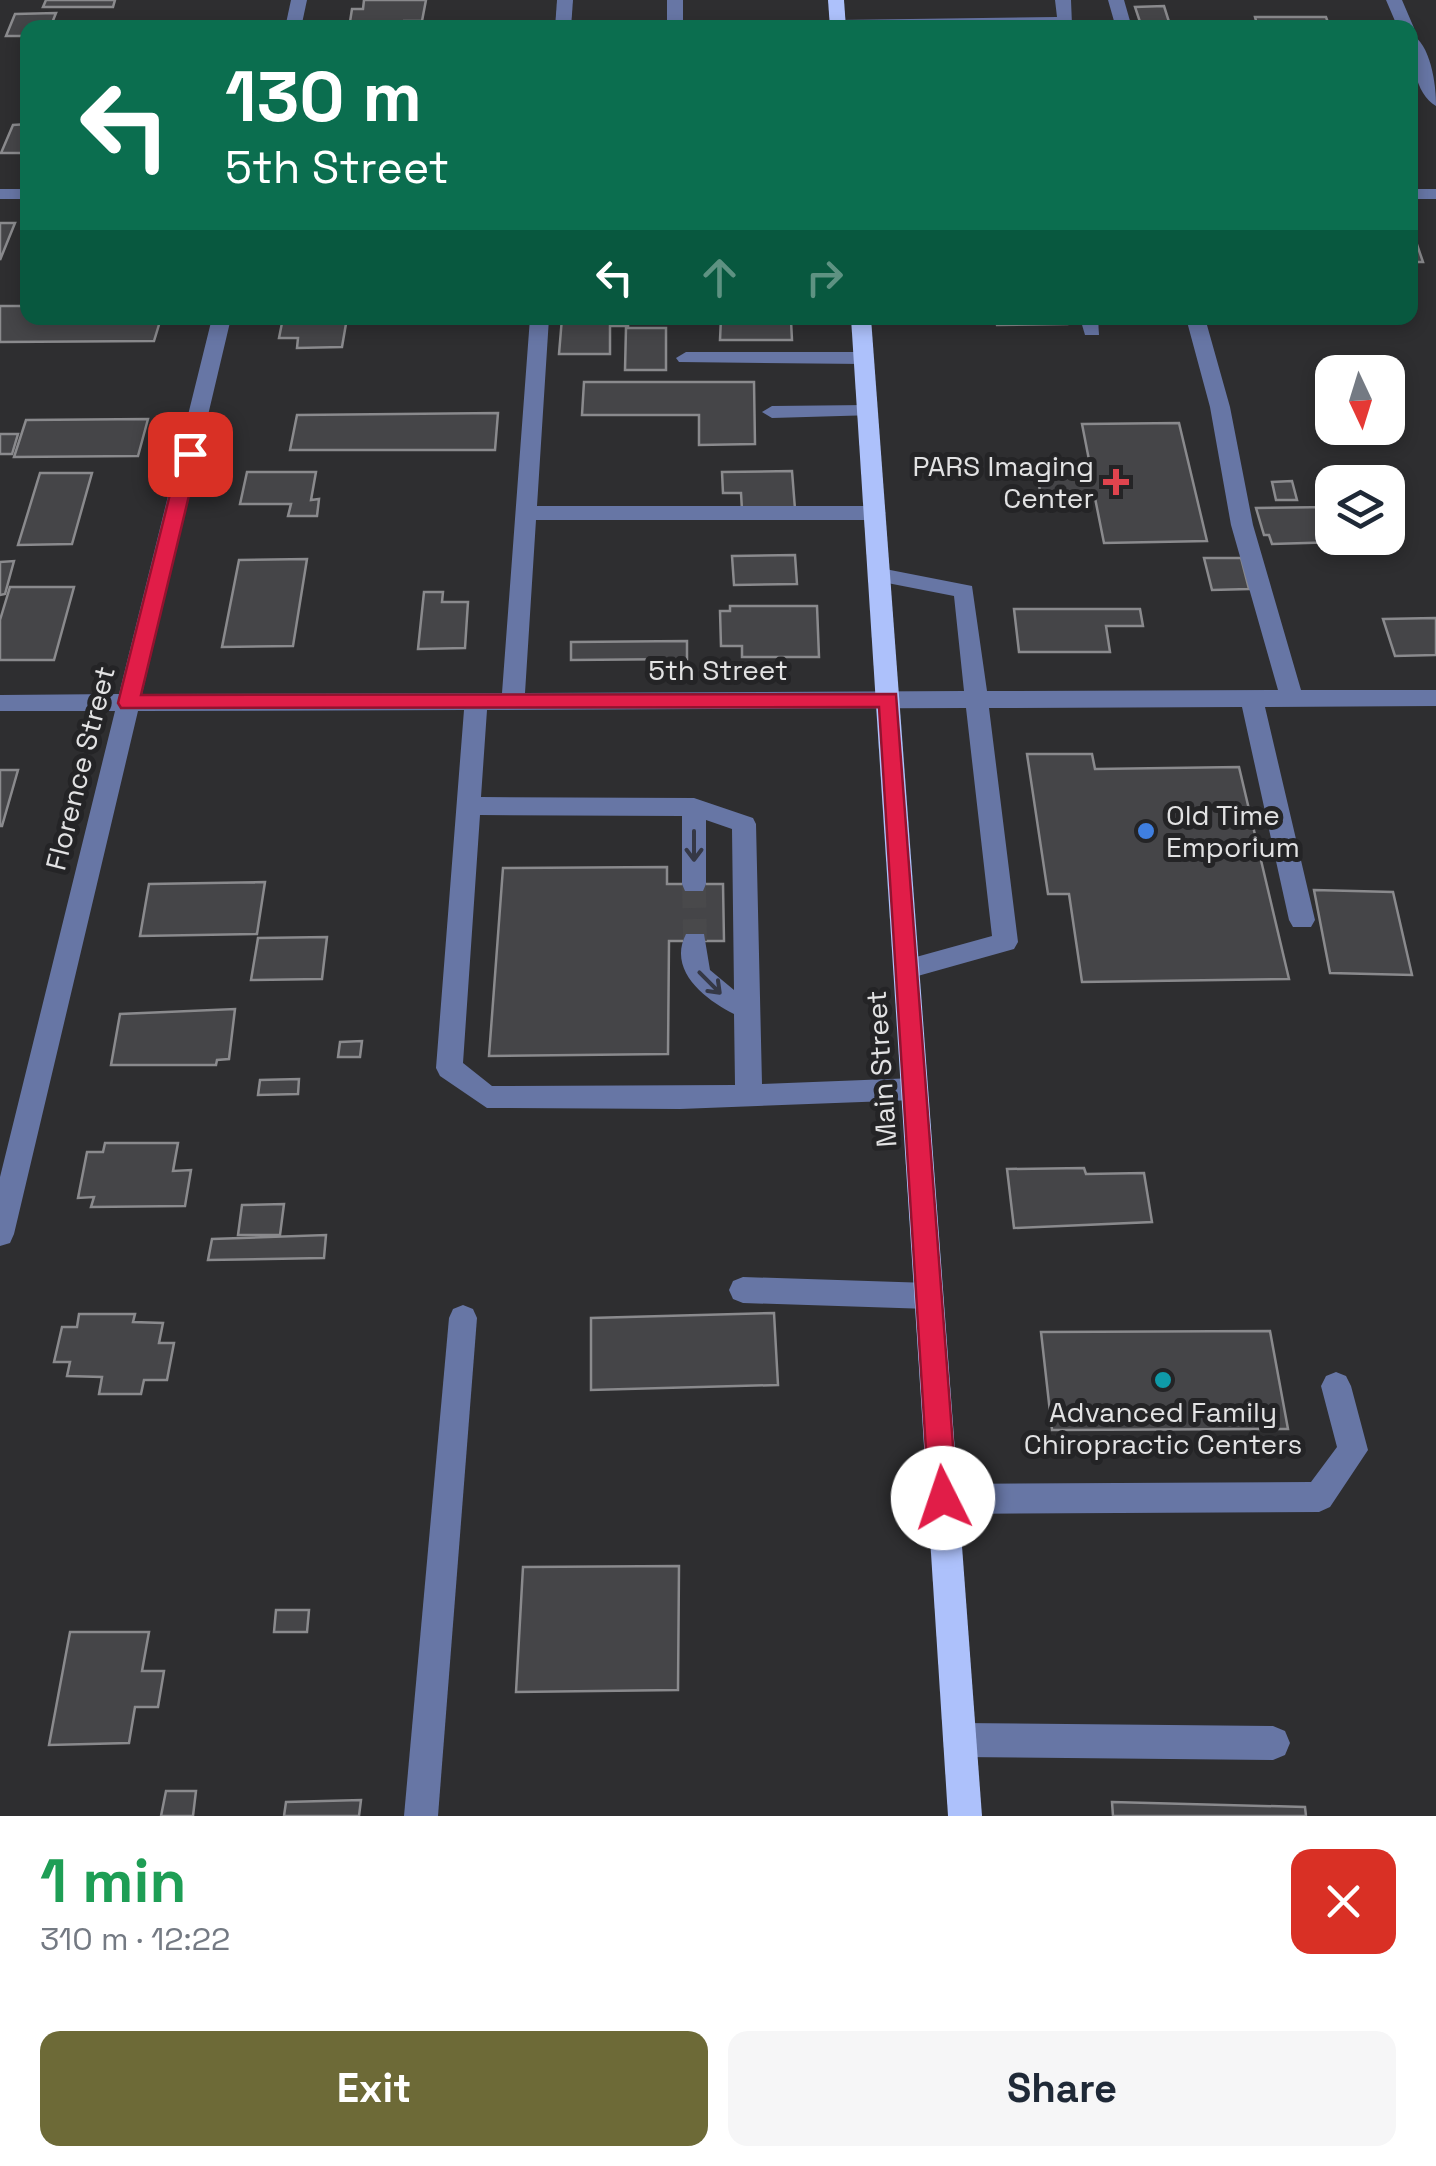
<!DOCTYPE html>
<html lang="en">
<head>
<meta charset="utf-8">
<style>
	body { margin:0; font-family:"Space Grotesk",sans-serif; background:#f6f6f7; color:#1f2937; height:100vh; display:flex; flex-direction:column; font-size:38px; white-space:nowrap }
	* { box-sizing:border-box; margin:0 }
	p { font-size:32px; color:#747a83 }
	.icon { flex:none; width:55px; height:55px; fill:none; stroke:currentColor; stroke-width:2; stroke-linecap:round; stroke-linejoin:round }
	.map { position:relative; height:1816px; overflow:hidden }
	.sheet { display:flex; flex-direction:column; background:#fff; flex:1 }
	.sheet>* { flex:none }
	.top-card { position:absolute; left:20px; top:20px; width:1398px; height:305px; border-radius:20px; box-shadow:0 5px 15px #0003; background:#0b6e4f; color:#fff; overflow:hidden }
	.needle { width:65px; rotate:176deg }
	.controls { position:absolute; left:1315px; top:355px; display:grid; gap:20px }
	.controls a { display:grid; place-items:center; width:90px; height:90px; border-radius:20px; background:#fff; box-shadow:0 5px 15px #0003; font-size:50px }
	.pin { position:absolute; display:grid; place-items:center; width:85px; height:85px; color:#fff; margin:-42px; border-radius:20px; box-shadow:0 5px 15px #0006 }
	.me { position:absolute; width:110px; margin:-55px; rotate:356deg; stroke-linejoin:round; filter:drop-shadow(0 0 8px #0008) }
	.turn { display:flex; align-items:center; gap:35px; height:210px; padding:0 40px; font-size:45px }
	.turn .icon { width:130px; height:130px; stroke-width:2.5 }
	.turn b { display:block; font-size:70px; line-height:85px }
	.lanes { display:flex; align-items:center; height:95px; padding:0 40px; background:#0003; justify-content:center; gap:50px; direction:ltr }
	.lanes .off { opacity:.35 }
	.round { display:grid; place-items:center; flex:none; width:105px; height:105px; border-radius:20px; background:#f6f6f7 }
	.headline { display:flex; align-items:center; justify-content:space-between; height:170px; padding:0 40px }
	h1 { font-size:60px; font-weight:800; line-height:75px; color:#1e9e55 }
	.cta { display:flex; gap:20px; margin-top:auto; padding:20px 40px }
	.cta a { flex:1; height:115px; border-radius:20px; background:#6d6a37; color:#fff; font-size:40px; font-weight:800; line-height:115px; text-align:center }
	.cta a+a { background:#f6f6f7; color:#1f2937 }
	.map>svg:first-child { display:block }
	.building { fill:#454548; stroke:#8a8a8d; stroke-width:2.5 }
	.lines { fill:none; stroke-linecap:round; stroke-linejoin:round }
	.minor-tunnel { stroke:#49494b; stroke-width:24; stroke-dasharray:24 11; stroke-linecap:butt }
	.minor { fill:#6776a5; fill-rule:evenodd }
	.major { fill:#adc1fb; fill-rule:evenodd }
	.oneway { stroke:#353846 }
	.route { fill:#e11d48; stroke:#92132f; stroke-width:2.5 }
	.health-dot { fill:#e0444e; stroke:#242426; stroke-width:4 }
	.shop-dot { fill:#3f7fe0; stroke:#242426; stroke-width:4 }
	.culture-dot { fill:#0f9aa8; stroke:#242426; stroke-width:4 }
	.labels { text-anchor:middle; stroke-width:10; stroke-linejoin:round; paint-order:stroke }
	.poi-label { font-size:28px; fill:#e2e2e3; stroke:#242426; text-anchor:end }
	.street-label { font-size:28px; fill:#e2e2e3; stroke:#242426 }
</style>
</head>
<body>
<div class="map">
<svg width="1436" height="1816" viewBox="0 0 1436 1816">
	<rect width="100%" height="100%" fill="#2e2e30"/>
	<g class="building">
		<polygon points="46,0 115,0 113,7 43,7"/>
		<polygon points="364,0 426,0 422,21 404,21 403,28 349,28 352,9 363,9"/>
		<polygon points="1164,6 1170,25 1141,25 1135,7"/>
		<polygon points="56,13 50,28 28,28 28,36 6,36 15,14"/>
		<polygon points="1255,17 1326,17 1330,28 1258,28"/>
		<polygon points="28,124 28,153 1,153 13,125"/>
		<polygon points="0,223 15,223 0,260"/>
		<polygon points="1410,230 1412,230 1423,262 1410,262"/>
		<polygon points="0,306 28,306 28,318 161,318 154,341 0,342"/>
		<polygon points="283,318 347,318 342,347 297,348 298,338 279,338"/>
		<polygon points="562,318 628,318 628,326 610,326 610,354 559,354"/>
		<polygon points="721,318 784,318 791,321 792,340 720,340"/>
		<polygon points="995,318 1066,318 1067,324 997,325"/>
		<polygon points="626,328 666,328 666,370 625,370"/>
		<polygon points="584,382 754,382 755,444 699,445 699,415 582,415"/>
		<polygon points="498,413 495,450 290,450 297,415"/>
		<polygon points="148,419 138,456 14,457 26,420"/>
		<polygon points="1179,423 1207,541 1104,543 1095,498 1041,498 1036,466 1090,465 1082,424"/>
		<polygon points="0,434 18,434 12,454 0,454"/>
		<polygon points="792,471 795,509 742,510 741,493 723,493 722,472"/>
		<polygon points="247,472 316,472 311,500 319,499 317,516 288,516 291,504 240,504"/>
		<polygon points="40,473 92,473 72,544 18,545"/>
		<polygon points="1292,481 1297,500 1276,500 1272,482"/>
		<polygon points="1332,507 1332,538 1338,542 1272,544 1269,535 1264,535 1256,508"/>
		<polygon points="795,555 797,584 734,585 732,556"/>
		<polygon points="1204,558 1241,558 1249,589 1212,590"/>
		<polygon points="307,559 293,646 222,647 239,560"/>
		<polygon points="14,561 5,594 0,595 0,562"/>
		<polygon points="10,587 74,587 54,660 0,660 0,620"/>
		<polygon points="424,592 443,592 442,602 468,602 465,648 418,649"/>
		<polygon points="730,606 817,606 819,657 742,657 742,646 721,646 720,611 730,611"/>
		<polygon points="1014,609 1140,609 1143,626 1106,626 1110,652 1019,652"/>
		<polygon points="1436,618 1436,655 1395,656 1383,619"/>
		<polygon points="687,641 687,659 571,660 571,642"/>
		<polygon points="1027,754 1092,754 1095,769 1239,767 1289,979 1082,982 1069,894 1048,894"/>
		<polygon points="0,770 18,770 2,826 0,826"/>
		<polygon points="667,867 667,884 723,884 724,941 669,941 668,1054 489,1056 503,868"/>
		<polygon points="265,882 257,934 140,936 149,884"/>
		<polygon points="1314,890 1393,892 1412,975 1330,973"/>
		<polygon points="327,937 322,979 251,980 258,938"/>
		<polygon points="235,1009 229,1059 217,1060 216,1065 111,1065 120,1014"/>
		<polygon points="362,1041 360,1057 338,1057 340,1042"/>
		<polygon points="299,1079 298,1094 258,1095 260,1080"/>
		<polygon points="105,1143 178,1143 173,1171 191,1170 185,1206 91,1207 94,1197 78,1198 87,1152 103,1152"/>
		<polygon points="1084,1168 1086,1174 1144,1173 1152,1222 1014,1228 1007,1169"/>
		<polygon points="284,1204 280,1235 238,1235 242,1205"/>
		<polygon points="326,1235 324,1258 208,1260 212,1239"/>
		<polygon points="774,1313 778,1385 591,1390 591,1318"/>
		<polygon points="79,1314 135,1314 133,1322 163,1323 159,1343 174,1343 167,1380 144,1380 141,1394 99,1394 102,1377 67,1376 70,1362 54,1362 62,1327 77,1327"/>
		<polygon points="1270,1331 1288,1429 1052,1430 1041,1332"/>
		<polygon points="679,1566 678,1690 516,1692 523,1567"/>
		<polygon points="276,1610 309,1610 307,1632 274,1632"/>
		<polygon points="70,1632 149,1632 142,1671 164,1671 158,1707 135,1707 129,1743 49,1745"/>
		<polygon points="166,1791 196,1791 193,1816 161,1816"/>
		<polygon points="361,1800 359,1816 284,1816 286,1802"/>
		<polygon points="1112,1802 1305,1807 1306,1816 1113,1816"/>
	</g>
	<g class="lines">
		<polyline class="minor-tunnel" points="694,884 695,941"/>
		<g class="minor">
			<polygon points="291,0 307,0 301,28 285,28"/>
			<polygon points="557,0 573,0 571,28 555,28"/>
			<rect x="667" y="0" width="16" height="28"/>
			<polygon points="1055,0 1071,0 1072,25 830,25 838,20 1057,17"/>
			<polygon points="1108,0 1124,0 1132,28 1116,28"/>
			<polygon points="1386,0 1402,0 1414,28 1412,31 1410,28 1398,28"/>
			<path d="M1410,33c21,11 26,51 26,73 -21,-11 -26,-51 -26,-73z"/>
			<rect x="0" y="189" width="28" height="10"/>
			<rect x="1410" y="189" width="26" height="10"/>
			<path d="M212,318h19l-89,376 360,-1 28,-375h19l-12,188h338l11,7 -11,7h-339l-11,173 439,-2 -10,-95 -82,-16 -3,-5 3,-5 8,-2 92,18 15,105 291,-1 -47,-165 -21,-118 -24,-89h19l25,89 23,118 48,165h135v16l-171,1 50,213 -4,7h-18l-4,-7 -47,-213 -253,1 29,234 -4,7 -107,30 -9,-3 -4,-7 4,-7 94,-26 -26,-228 -479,2 -6,87 213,1 59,20 3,6 6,260 153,-6 9,3 4,8 -4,8 -9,3 -235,9 -193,-1 -47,-32 -4,-8 28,-358 -326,1 -124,523 -4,9 -10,3v-69l115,-466h-115v-16l119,-1zM480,815l202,1v68l3,7h18l3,-7v-64l26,9 2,161 -24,-20 -6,-36h-18c-19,37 20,66 48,80l1,71 -243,1 -29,-23z"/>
			<polygon points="1080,318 1098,318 1099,335 1085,335"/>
			<polygon points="686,352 864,352 874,358 864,364 679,362 676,358"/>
			<polygon points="868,405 875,407 875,415 772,418 762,412 772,406"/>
			<polygon points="743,1277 929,1283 939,1287 943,1296 939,1305 929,1309 743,1303 733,1299 729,1290 733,1281"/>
			<polygon points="463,1305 473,1309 477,1318 438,1816 404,1816 449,1318 453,1309"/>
			<polygon points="1336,1372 1346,1376 1351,1386 1368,1450 1330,1507 1319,1512 943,1514 932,1509 928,1499 932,1489 943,1484 1311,1482 1337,1447 1321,1386 1326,1376"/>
			<polygon points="960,1723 1273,1726 1285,1731 1290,1743 1285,1755 1273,1760 960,1757 948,1752 943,1740 948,1728"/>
		</g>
		<g class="major">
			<polygon points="828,0 844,0 846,28 830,28"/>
			<polygon points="851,318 871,318 982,1816 948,1816"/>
		</g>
	</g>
	<defs><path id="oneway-shaft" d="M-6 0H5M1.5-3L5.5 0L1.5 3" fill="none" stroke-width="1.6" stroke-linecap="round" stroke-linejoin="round" transform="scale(2.5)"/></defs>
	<g class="oneway">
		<use href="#oneway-shaft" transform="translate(694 846) rotate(90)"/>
		<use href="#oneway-shaft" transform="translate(710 983) rotate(45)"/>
	</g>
	<polygon class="route" points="190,448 199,454 141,695 896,694 957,1498 953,1508 943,1512 933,1508 929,1498 879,707 121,708 118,703 180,454"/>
	<path class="health-dot" d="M1111 467h10v10h10v10h-10v10h-10v-10h-10v-10h10z"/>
	<circle class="shop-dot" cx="1146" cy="831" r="10"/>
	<circle class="culture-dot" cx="1163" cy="1380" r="10"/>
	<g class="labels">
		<g class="poi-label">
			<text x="1094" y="476">PARS Imaging<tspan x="1094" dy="32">Center</tspan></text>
			<text x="1166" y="825" text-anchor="start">Old Time<tspan x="1166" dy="32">Emporium</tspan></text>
			<text x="1163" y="1422" text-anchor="middle">Advanced Family<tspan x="1163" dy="32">Chiropractic Centers</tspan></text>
		</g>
		<g class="street-label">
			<text x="718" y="680">5th Street</text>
			<text transform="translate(80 768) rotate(-76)" y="10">Florence Street</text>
			<text transform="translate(881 1069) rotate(-94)" y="10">Main Street</text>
		</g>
	</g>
</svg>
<div class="controls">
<a><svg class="needle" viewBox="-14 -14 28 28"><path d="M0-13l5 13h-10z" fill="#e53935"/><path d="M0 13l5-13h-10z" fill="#747a83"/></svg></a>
<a><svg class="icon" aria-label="layers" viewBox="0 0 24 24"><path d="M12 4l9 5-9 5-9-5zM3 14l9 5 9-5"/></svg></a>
</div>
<div class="pin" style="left:190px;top:454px;background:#d93025"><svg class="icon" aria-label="arrive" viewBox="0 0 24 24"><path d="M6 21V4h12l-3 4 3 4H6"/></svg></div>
<svg class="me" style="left:943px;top:1498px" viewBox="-20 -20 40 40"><circle r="19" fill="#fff"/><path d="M0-13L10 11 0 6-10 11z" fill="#e11d48"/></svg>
<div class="top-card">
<div class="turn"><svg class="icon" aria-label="left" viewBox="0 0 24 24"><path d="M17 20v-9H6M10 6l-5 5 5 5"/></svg><div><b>130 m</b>5th Street</div></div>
<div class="lanes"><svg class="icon" aria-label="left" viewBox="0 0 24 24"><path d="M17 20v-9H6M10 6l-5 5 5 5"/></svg><svg class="icon off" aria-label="ahead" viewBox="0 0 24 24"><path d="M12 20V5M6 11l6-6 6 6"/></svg><svg class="icon off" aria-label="right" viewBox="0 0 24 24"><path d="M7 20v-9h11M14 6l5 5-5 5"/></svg></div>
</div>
</div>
<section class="sheet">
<div class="headline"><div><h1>1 min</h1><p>310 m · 12:22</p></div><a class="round" style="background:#d93025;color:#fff"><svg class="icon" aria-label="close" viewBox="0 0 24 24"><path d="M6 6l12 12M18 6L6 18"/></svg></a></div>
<div class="cta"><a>Exit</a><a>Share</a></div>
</section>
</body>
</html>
